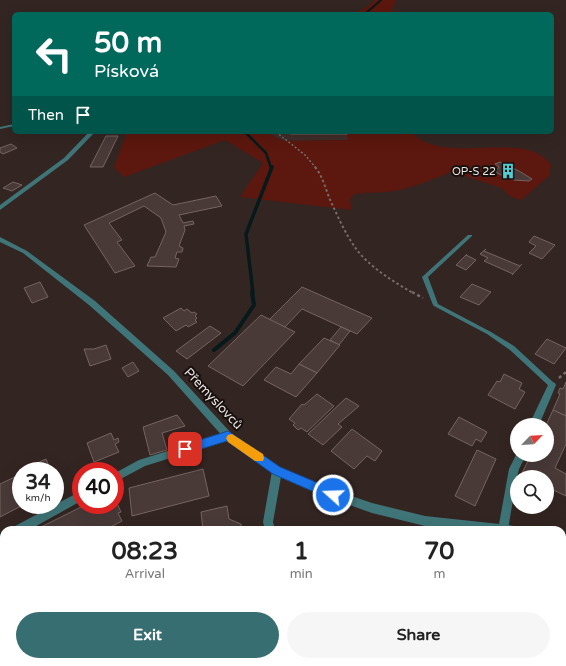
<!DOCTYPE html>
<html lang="en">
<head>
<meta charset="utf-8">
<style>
	body { margin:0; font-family:"Varela Round",sans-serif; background:#f6f6f6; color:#222; height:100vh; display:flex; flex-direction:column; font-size:15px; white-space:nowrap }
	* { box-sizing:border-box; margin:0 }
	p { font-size:13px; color:#767676 }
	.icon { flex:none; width:22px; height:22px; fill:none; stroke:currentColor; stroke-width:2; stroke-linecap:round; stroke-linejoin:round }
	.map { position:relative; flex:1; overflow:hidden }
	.drawer { position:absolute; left:0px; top:526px; width:566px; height:140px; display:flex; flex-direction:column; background:#fff; border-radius:12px 12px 0 0; box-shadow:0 4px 16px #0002 }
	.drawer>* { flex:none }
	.banner { position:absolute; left:12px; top:12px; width:542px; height:122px; border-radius:6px; box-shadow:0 4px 16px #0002; background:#00695c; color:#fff; overflow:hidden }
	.needle { width:26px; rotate:65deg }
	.fabs { position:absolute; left:510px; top:418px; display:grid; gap:8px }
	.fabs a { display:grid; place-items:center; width:44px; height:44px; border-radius:50%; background:#fff; box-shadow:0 4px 16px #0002; font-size:20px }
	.speed { position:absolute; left:12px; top:462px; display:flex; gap:8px; font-size:20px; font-weight:700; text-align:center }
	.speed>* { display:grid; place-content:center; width:52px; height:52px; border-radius:50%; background:#fff; box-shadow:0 4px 16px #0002; line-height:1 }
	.speed small { font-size:10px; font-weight:400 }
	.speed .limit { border:6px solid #d22; background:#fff; color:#111 }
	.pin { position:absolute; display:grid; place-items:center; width:34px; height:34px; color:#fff; margin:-17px; border-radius:8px; box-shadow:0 2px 6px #0006 }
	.me { position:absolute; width:44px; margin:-22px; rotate:290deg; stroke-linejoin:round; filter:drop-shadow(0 0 3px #0008) }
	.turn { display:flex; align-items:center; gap:14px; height:84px; padding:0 16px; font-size:18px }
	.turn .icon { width:52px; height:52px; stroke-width:2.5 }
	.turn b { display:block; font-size:28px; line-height:34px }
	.then { display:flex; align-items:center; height:38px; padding:0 16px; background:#0003; gap:8px; font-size:15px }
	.eta { display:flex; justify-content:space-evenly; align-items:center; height:68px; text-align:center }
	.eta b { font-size:24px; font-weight:800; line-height:28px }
	.cta { display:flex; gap:8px; margin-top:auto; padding:8px 16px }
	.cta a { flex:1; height:46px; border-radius:24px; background:#376e71; color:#fff; font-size:16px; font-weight:800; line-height:46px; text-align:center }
	.cta a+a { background:#f6f6f6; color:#222 }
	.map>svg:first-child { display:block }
	.built { fill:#412d29 }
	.green { fill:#5c170e }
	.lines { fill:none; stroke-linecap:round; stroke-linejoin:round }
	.stream-far4 { stroke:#071a1b; stroke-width:2 }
	.stream-far3 { stroke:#071a1b; stroke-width:2.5 }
	.stream-far2 { stroke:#071a1b; stroke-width:3.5 }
	.stream-far1 { stroke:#071a1b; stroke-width:4 }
	.stream { stroke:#071a1b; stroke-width:5.5 }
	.building { fill:#493a38; stroke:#756461 }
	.path-far2 { stroke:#786c69; stroke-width:1.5; stroke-dasharray:2 2; stroke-linecap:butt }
	.path-far1 { stroke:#786c69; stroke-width:2; stroke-dasharray:2.5 2.5; stroke-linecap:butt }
	.path { stroke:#786c69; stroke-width:2.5; stroke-dasharray:3 3; stroke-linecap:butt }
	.service { fill:#3f7578; fill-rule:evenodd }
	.minor { fill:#3f7578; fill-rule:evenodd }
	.tertiary { fill:#3f7578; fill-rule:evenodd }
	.route { fill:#1a73e8; stroke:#114b97 }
	.slow { fill:#f59e0b }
	.labels { text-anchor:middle; stroke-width:4; stroke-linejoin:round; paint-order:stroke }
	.far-poi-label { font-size:11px; fill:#ede3e1; stroke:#16100e; text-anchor:end }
	.street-label { font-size:13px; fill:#ede3e1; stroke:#16100e }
</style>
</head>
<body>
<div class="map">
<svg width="566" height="666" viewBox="0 0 566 666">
	<rect width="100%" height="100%" fill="#332522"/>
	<polygon class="built" points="266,132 347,132 349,140 283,141"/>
	<g class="green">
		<polygon points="375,0 396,0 391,11 441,14 353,14 367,7"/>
		<path d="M127,132h139l17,9 65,-1 -1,-8h64c34,36 115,-5 140,33l-2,11 -28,24 -10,-3 -10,-9 -45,-15h-7c-18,7 -36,15 -56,18 -13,3 -27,0 -40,4l-3,5 2,10 -112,-13 23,-34 -38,-23 -101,37 -10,-10z"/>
	</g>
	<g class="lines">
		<polyline class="stream-far4" points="365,14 381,0"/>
		<polyline class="stream-far3" points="245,132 266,153 271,168"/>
		<polyline class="stream-far2" points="253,293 246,234 272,167"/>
		<polyline class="stream-far1" points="214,350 235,333 254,305 252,292"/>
		<g class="stream">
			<polyline points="562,590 566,591"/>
			<polyline points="323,662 325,666"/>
			<polyline points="456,666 460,662"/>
		</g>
	</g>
	<g class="building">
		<rect x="291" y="132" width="56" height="2"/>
		<polygon points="106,136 118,136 103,167 90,167"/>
		<polygon points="11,144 17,148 3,154 0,152 0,148"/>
		<polygon points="500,162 519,171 532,179 529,181 514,180 499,174 495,172 499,167 495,164"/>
		<polygon points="13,182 22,185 12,191 3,188"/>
		<polygon points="155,193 173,205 216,196 222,206 179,215 183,223 193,221 194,224 184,226 185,230 179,246 183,248 182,252 177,252 175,258 179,259 176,267 147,266 151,257 155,257 166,232 161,218 144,206 109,223 122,240 117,242 135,266 115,273 84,225"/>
		<polygon points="534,236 555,245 542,259 529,253 536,246 529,242"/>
		<polygon points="486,249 484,251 520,266 522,264 512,275 513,274 484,261 488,258 480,254"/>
		<polygon points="467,254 466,255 476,260 466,270 456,265"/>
		<polygon points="40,282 48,297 32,303 24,288"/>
		<polygon points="472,284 491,292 479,305 460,297"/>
		<polygon points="302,287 372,318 357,334 302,309 285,327 269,320"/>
		<polygon points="181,308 184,311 187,309 192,313 194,312 197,314 195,316 197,318 195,320 197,322 188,327 186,325 176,331 163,318"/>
		<polygon points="261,315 295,332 243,386 208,366"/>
		<polygon points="210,326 221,333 187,359 176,351"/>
		<polygon points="341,327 350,331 339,345 330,340"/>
		<polygon points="324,338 340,345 317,373 299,364"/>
		<polygon points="547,339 566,348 554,364 535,354"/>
		<polygon points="106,345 111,359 90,366 84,349 94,349"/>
		<polygon points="133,362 139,371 128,377 122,368"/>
		<polygon points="299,364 317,373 296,397 264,380 276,367 291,374"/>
		<polygon points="504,374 522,383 519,389 525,392 515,409 488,395 497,381 500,382"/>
		<polygon points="566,382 566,416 553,410 560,394 558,393 560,388 563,389"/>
		<polygon points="317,394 334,406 307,432 301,428 298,430 293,425 295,423 289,419 302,404 304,405"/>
		<polygon points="346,398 359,406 338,424 342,427 323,445 308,434"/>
		<polygon points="553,410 566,416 566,444 555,468 566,474 566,496 547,487 547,477 530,477 522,473 531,455 547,455 546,425"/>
		<polygon points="177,415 185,426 162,433 167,450 150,455 143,427"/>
		<polygon points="459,417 487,432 481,442 476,439 472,446 448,434"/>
		<polygon points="352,429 382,451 375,461 367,456 354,469 331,451"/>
		<polygon points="111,433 114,440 118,438 119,442 115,444 119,452 94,462 87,443"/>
		<polygon points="477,450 496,459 475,506 455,496"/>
		<polygon points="46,459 51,471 41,471 37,463"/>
		<polygon points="37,463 41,471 30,471 28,467"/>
		<polygon points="203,469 209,496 132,516 129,488"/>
		<polygon points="19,475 21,480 21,505 23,505 0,517 0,484"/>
		<polygon points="116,501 121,512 118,513 122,521 105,530 35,530 85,505 115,505"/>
		<polygon points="227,506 229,519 241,524 242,530 203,530 201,512"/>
		<polygon points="562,659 566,666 540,666 553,662 562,662"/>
		<polygon points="44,662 65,662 44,666"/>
		<polygon points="368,662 422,662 420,666 374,666"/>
	</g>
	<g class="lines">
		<polyline class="path-far2" points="276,132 305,155 316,168"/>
		<path class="path-far1" d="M315,167c9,11 11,25 17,37 7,15 15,33 25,46 14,18 37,32 56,43"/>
		<g class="path">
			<polyline points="412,292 423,298"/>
			<polyline points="559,378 566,372"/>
		</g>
		<g class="service">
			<polygon points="14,124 14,126 0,129 0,127"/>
			<polygon points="468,235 472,235 472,236 428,277 438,304 491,332 514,346 554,383 555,385 554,387 550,387 510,350 487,334 434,306 433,305 422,277"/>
		</g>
		<g class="minor">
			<polygon points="89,132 95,132 68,160 0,210 0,205 64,158"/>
			<polygon points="552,382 555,383 556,385 539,425 529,425 548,385 549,383"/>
			<polygon points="228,432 231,433 233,436 231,439 145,466 115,482 115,473 139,460"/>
			<polygon points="517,453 517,455 526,455 519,469 517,477 508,529 498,530 509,469"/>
			<polygon points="277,467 281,468 282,471 273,522 275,530 265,530 263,522 272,471 273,468"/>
			<polygon points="81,491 81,501 29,530 14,530 15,526"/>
			<polygon points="4,533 4,544 0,545 0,534"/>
			<polygon points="171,662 212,662 211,666 170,666"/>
			<polygon points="289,662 302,662 303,666 290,666"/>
		</g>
		<g class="tertiary">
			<polygon points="0,237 27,251 95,301 174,371 231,433 281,468 322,486 372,503 425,516 509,525 513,526 514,530 462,530 425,526 372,513 316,493 273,474 225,439 168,375 89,305 23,253 0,242"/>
			<rect x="562" y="534" width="4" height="10"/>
		</g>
	</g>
	<polygon class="route" points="228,431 280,467 337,491 339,495 337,498 333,500 273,474 227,441 185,454 181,453 180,449 181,446"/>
	<polygon class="slow" points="232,434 263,454 264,458 263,461 255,461 228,442 226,438 228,435"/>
	<defs>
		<symbol id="building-bare" viewBox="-9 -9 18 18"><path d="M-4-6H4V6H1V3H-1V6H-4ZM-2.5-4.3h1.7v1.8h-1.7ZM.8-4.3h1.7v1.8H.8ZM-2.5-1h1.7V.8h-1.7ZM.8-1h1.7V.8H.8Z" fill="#51ccd2" stroke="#16100e" stroke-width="2.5" paint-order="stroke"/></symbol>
	</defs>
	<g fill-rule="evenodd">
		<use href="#building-bare" x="497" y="160" width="22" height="22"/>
	</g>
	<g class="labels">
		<g class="far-poi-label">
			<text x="496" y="175">OP-S 22</text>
		</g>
		<g class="street-label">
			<text transform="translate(214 398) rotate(47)" y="5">Přemyslovců</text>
		</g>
	</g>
</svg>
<div class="fabs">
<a><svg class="needle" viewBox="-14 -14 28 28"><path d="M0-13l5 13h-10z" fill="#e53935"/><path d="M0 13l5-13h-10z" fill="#767676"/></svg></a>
<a><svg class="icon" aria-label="search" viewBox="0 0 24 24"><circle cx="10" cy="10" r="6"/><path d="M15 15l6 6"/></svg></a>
</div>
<div class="speed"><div>34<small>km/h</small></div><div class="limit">40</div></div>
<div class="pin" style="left:185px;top:449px;background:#d93025"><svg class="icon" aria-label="arrive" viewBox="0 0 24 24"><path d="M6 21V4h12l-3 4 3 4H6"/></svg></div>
<svg class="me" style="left:333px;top:495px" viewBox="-20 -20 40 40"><circle r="17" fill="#1a73e8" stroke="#fff" stroke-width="3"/><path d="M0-11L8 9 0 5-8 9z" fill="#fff"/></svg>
<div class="banner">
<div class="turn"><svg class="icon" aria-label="left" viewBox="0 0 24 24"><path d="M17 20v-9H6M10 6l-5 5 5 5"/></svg><div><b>50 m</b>Písková</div></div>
<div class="then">Then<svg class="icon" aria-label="arrive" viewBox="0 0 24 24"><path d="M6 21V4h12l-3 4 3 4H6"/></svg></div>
</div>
<section class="drawer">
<div class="eta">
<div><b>08:23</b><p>Arrival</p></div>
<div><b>1</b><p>min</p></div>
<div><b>70</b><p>m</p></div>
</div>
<div class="cta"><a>Exit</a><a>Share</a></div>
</section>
</div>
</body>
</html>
